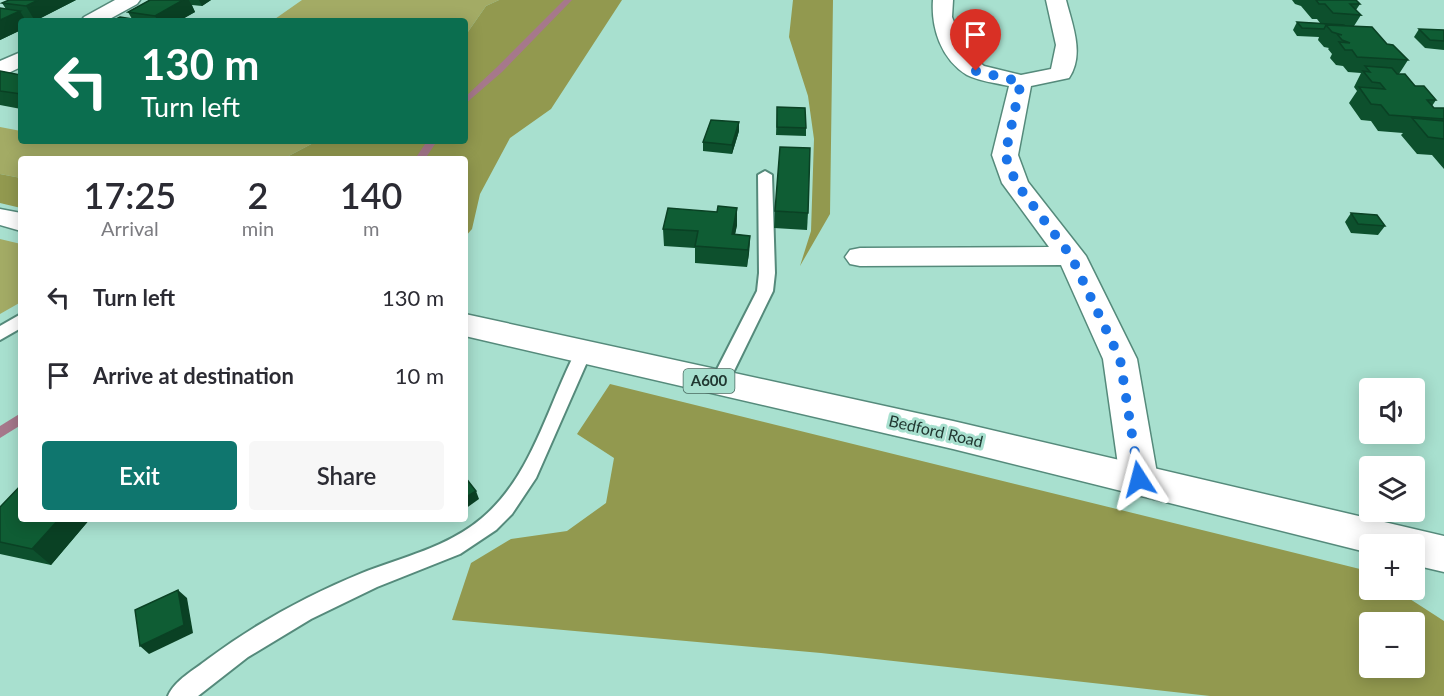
<!DOCTYPE html>
<html lang="en">
<head>
<meta charset="utf-8">
<style>
	body { margin:0; font-family:Lato,sans-serif; background:#f7f7f7; color:#2b2b33; height:100vh; display:flex; flex-direction:column; font-size:22px; white-space:nowrap }
	* { box-sizing:border-box; margin:0 }
	p { font-size:20px; color:#7c7c81 }
	.icon { flex:none; width:33px; height:33px; fill:none; stroke:currentColor; stroke-width:2; stroke-linecap:round; stroke-linejoin:round }
	.map { position:relative; flex:1; overflow:hidden }
	.sheet { position:absolute; left:18px; top:156px; width:450px; height:366px; display:flex; flex-direction:column; background:#fff; border-radius:6px; box-shadow:0 3px 15px #0003 }
	.sheet>* { flex:none }
	.top-card { position:absolute; left:18px; top:18px; width:450px; height:126px; border-radius:6px; box-shadow:0 3px 15px #0003; background:#0b6e4f; color:#fff; overflow:hidden }
	.tools { position:absolute; left:1359px; top:378px; display:grid; gap:12px }
	.tools a { display:grid; place-items:center; width:66px; height:66px; border-radius:6px; background:#fff; box-shadow:0 3px 15px #0003; font-size:30px }
	.pin { position:absolute; display:grid; place-items:center; width:51px; height:51px; color:#fff; margin:-62px -26px; border-radius:50% 50% 50% 0; rotate:-45deg; box-shadow:0 0 6px #0007 }
	.pin .icon { rotate:45deg }
	.me { position:absolute; width:66px; margin:-33px; rotate:351deg; stroke-linejoin:round; filter:drop-shadow(0 0 4px #0008) }
	.turn { display:flex; align-items:center; gap:21px; height:126px; padding:0 24px; font-size:27px }
	.turn .icon { width:78px; height:78px; stroke-width:2.5 }
	.turn b { display:block; font-size:42px; line-height:51px }
	.eta { display:flex; justify-content:space-evenly; align-items:center; height:102px; text-align:center }
	.eta b { font-size:36px; font-weight:600; line-height:42px }
	.button { display:flex; gap:12px; margin-top:auto; padding:12px 24px }
	.button a { flex:1; height:69px; border-radius:6px; background:#0f766e; color:#fff; font-size:24px; font-weight:600; line-height:69px; text-align:center }
	.button a+a { background:#f7f7f7; color:#2b2b33 }
	ul { padding:0; list-style:none }
	li { display:flex; align-items:center; gap:18px; height:78px; padding:0 24px }
	li div { flex:1 }
	li b { display:block; font-size:22px }
	li em { font-style:normal }
	.map>svg:first-child { display:block }
	.green { fill:#a3ab65 }
	.forest { fill:#92994f; fill-rule:evenodd }
	.lines { fill:none; stroke-linecap:round; stroke-linejoin:round }
	.stream { fill:#a6788b; fill-rule:evenodd }
	.service-casing { stroke:#558a7b; stroke-width:4 }
	.minor-casing { stroke:#558a7b; stroke-width:3 }
	.primary-casing { stroke:#558a7b; stroke-width:3 }
	.service { fill:#fff; fill-rule:evenodd }
	.minor { fill:#fff; fill-rule:evenodd }
	.primary { fill:#fff; fill-rule:evenodd }
	.wall { fill:#0d502d }
	.shaded-wall { fill:#0a4124 }
	.building { fill:#0f5d34; stroke:#0a4124; stroke-width:1.5 }
	.route { stroke:#1a73e8; stroke-width:10; stroke-dasharray:0 18 }
	.labels { text-anchor:middle; stroke-width:6; stroke-linejoin:round; paint-order:stroke }
	.shield { fill:#a8e0cf; stroke:#496a60; stroke-width:1.5 }
	.shield-label { font-size:15px; font-weight:bold; fill:#203730 }
	.street-label { font-size:16px; fill:#203730; stroke:#a8e0cf }
</style>
</head>
<body>
<div class="map">
<svg width="1444" height="696" viewBox="0 0 1444 696">
	<rect width="100%" height="100%" fill="#a8e0cf"/>
	<g class="green">
		<polygon points="302,0 499,0 486,6 465,36 465,21 272,21"/>
		<polygon points="0,127 21,131 21,141 317,141 283,159 21,159 21,178 0,174"/>
		<polygon points="0,239 21,244 21,302 0,314"/>
	</g>
	<g class="forest">
		<polygon points="499,0 622,0 551,109 510,138 480,194 472,229 465,237 465,159 283,159 317,141 465,141 465,36 486,6"/>
		<polygon points="793,0 833,0 830,214 800,266 811,231 814,139 808,96 789,37"/>
		<polygon points="0,174 21,178 21,208 0,203"/>
		<path d="M610,384l758,187 2,19h26l48,31v75h-234l-389,-43 -369,-33 19,-57 40,-24 56,-8 39,-28 8,-45 -37,-24zM1370,622h44v46h-44z"/>
	</g>
	<g class="lines">
		<g class="stream">
			<polygon points="564,0 572,0 502,72 465,104 465,97 496,68"/>
			<polygon points="427,141 437,141 425,159 415,159"/>
			<polygon points="21,413 21,425 0,438 0,426"/>
		</g>
		<defs>
			<g id="service">
				<polygon points="765,171 772,175 775,273 773,291 728,383 725,388 719,389 713,388 710,383 757,291 759,273 758,175"/>
				<polygon points="21,314 21,328 0,340 0,326"/>
				<path d="M583,347l6,2 2,4 -55,125 -24,36 -16,16 -36,24 -83,33 -66,32 -63,38 -50,39h-30c7,-16 26,-26 40,-37 47,-35 100,-64 154,-86 41,-16 86,-26 120,-55 49,-41 65,-110 93,-165l2,-4z"/>
			</g>
			<g id="minor">
				<polygon points="115,0 140,0 137,4 106,21 81,21 84,17"/>
				<path d="M933,0h20l-1,17 13,34 19,15 37,9 30,-6 5,-24 -10,-45h20c6,24 19,54 3,78l-38,8 -13,69 10,27 58,74 51,103 21,120 -6,11 -13,5 -13,-5 -6,-11 -17,-120 -42,-94 -201,1 -10,-2 -5,-7 5,-7 10,-2 189,-1 -47,-64 -10,-28 17,-69c-13,-3 -31,-5 -42,-11 -26,-16 -36,-47 -34,-75z"/>
				<polygon points="21,52 21,67 0,77 0,61"/>
			</g>
			<g id="primary">
				<polygon points="0,209 21,213 21,231 0,225"/>
				<polygon points="465,314 953,421 1444,536 1444,572 1414,565 1414,544 1370,544 1370,553 953,449 465,336"/>
			</g>
		</defs>
		<use href="#service" class="service-casing"/>
		<use href="#minor" class="minor-casing"/>
		<use href="#primary" class="primary-casing"/>
		<use href="#service" class="service"/>
		<use href="#minor" class="minor"/>
		<use href="#primary" class="primary"/>
	</g>
	<g class="wall">
		<polygon points="76,0 35,21 25,19 26,21 21,21 21,30 0,40 0,8 6,9 2,3"/>
		<polygon points="150,0 211,0 202,6 192,5 195,12 179,21 112,21 132,19 128,12"/>
		<polygon points="1292,0 1356,0 1360,4 1356,10 1361,15 1354,26 1387,44 1408,60 1399,74 1436,100 1432,106 1434,108 1444,108 1444,169 1432,155 1417,154 1401,135 1403,133 1378,131 1371,121 1361,120 1349,103 1357,91 1354,87 1361,73 1348,72 1343,66 1336,65 1330,58 1332,54 1328,49 1329,48 1324,47 1318,40 1319,37 1297,36 1293,30 1297,22 1320,23 1317,19 1312,19 1301,6 1295,4"/>
		<polygon points="1419,29 1444,30 1444,50 1425,48 1414,37"/>
		<polygon points="0,71 21,75 21,109 0,105"/>
		<polygon points="777,107 806,128 806,136 776,135"/>
		<polygon points="739,131 732,154 703,151 703,142"/>
		<polygon points="737,208 737,225 735,234 750,236 749,253 747,267 695,263 695,248 664,246 663,229 717,212"/>
		<polygon points="775,211 808,213 807,230 774,228"/>
		<polygon points="1351,213 1385,226 1378,235 1351,233 1345,222"/>
		<polygon points="0,507 21,519 90,519 51,565 0,554"/>
	</g>
	<g class="shaded-wall">
		<polygon points="38,0 76,0 35,21 26,6"/>
		<polygon points="183,0 189,0 195,12 179,21 158,21 155,16"/>
		<polygon points="199,0 211,0 202,6"/>
		<polygon points="20,11 26,21 21,21 21,30 0,40 0,20"/>
		<polygon points="739,122 739,131 732,154 732,145"/>
		<polygon points="737,208 737,225 732,249 732,234"/>
		<polygon points="750,236 749,253 747,267 748,250"/>
		<polygon points="476,491 479,499 465,509 465,498"/>
		<polygon points="59,519 90,519 51,565 32,549"/>
		<polygon points="178,590 187,598 193,633 149,654 140,646"/>
	</g>
	<g class="building">
		<polygon points="9,0 38,0 26,6 2,3"/>
		<polygon points="150,0 183,0 155,16 128,12"/>
		<polygon points="1316,0 1356,0 1360,4 1350,4 1361,15 1333,13 1325,4 1319,4"/>
		<polygon points="0,8 20,11 0,20"/>
		<polygon points="120,17 145,21 112,21"/>
		<polygon points="1297,22 1344,25 1345,26 1326,25 1324,29 1302,28"/>
		<polygon points="1326,25 1372,27 1387,44 1393,45 1408,60 1357,57 1352,50 1345,50 1339,42 1350,43 1342,40 1337,34 1342,35 1332,32"/>
		<polygon points="1419,29 1444,30 1444,41 1430,40"/>
		<polygon points="1365,66 1392,68 1397,74 1405,74 1415,86 1424,86 1436,100 1427,100 1434,108 1444,108 1444,119 1389,115 1381,105 1371,104 1359,87 1385,89 1380,83 1372,82 1363,71 1370,72"/>
		<polygon points="0,71 21,75 21,94 0,91"/>
		<polygon points="777,107 805,108 806,128 777,127"/>
		<polygon points="1412,118 1444,121 1444,139 1428,137"/>
		<polygon points="711,120 739,122 732,145 703,142"/>
		<polygon points="780,147 810,148 808,213 775,211"/>
		<polygon points="718,206 737,208 732,234 750,236 748,250 695,246 698,231 663,229 668,208 717,212"/>
		<polygon points="1351,213 1377,215 1385,226 1358,224"/>
		<polygon points="465,477 476,491 465,498"/>
		<polygon points="21,485 21,519 59,519 32,549 0,542 0,507"/>
		<polygon points="178,590 184,625 140,646 135,610"/>
	</g>
	<g class="lines">
		<polyline class="route" points="976,71 1021,82 1005,155 1016,183 1071,256 1120,359 1139,479"/>
	</g>
	<g class="labels">
		<rect class="shield" x="683.5" y="369" width="51" height="24" rx="4.5"/>
		<g class="shield-label">
			<text x="709" y="386">A600</text>
		</g>
		<g class="street-label">
			<text transform="translate(936 431) rotate(13)" y="6">Bedford Road</text>
		</g>
	</g>
</svg>
<div class="tools">
<a><svg class="icon" aria-label="sound" viewBox="0 0 24 24"><path d="M4 9h4l5-4v14l-5-4H4zM17 9q2 3 0 6"/></svg></a>
<a><svg class="icon" aria-label="layers" viewBox="0 0 24 24"><path d="M12 4l9 5-9 5-9-5zM3 14l9 5 9-5"/></svg></a>
<a>+</a>
<a>−</a>
</div>
<div class="pin" style="left:976px;top:71px;background:#d93025"><svg class="icon" aria-label="arrive" viewBox="0 0 24 24"><path d="M6 21V4h12l-3 4 3 4H6"/></svg></div>
<svg class="me" style="left:1139px;top:479px" viewBox="-20 -20 40 40"><path d="M0-17L14 15 0 8-14 15z" fill="#1a73e8" stroke="#fff" stroke-width="4"/></svg>
<div class="top-card">
<div class="turn"><svg class="icon" aria-label="left" viewBox="0 0 24 24"><path d="M17 20v-9H6M10 6l-5 5 5 5"/></svg><div><b>130 m</b>Turn left</div></div>
</div>
<section class="sheet">
<div class="eta">
<div><b>17:25</b><p>Arrival</p></div>
<div><b>2</b><p>min</p></div>
<div><b>140</b><p>m</p></div>
</div>
<ul>
<li><svg class="icon" aria-label="left" viewBox="0 0 24 24"><path d="M17 20v-9H6M10 6l-5 5 5 5"/></svg><div><b>Turn left</b></div><em>130 m</em></li>
<li><svg class="icon" aria-label="arrive" viewBox="0 0 24 24"><path d="M6 21V4h12l-3 4 3 4H6"/></svg><div><b>Arrive at destination</b></div><em>10 m</em></li>
</ul>
<div class="button"><a>Exit</a><a>Share</a></div>
</section>
</div>
</body>
</html>
